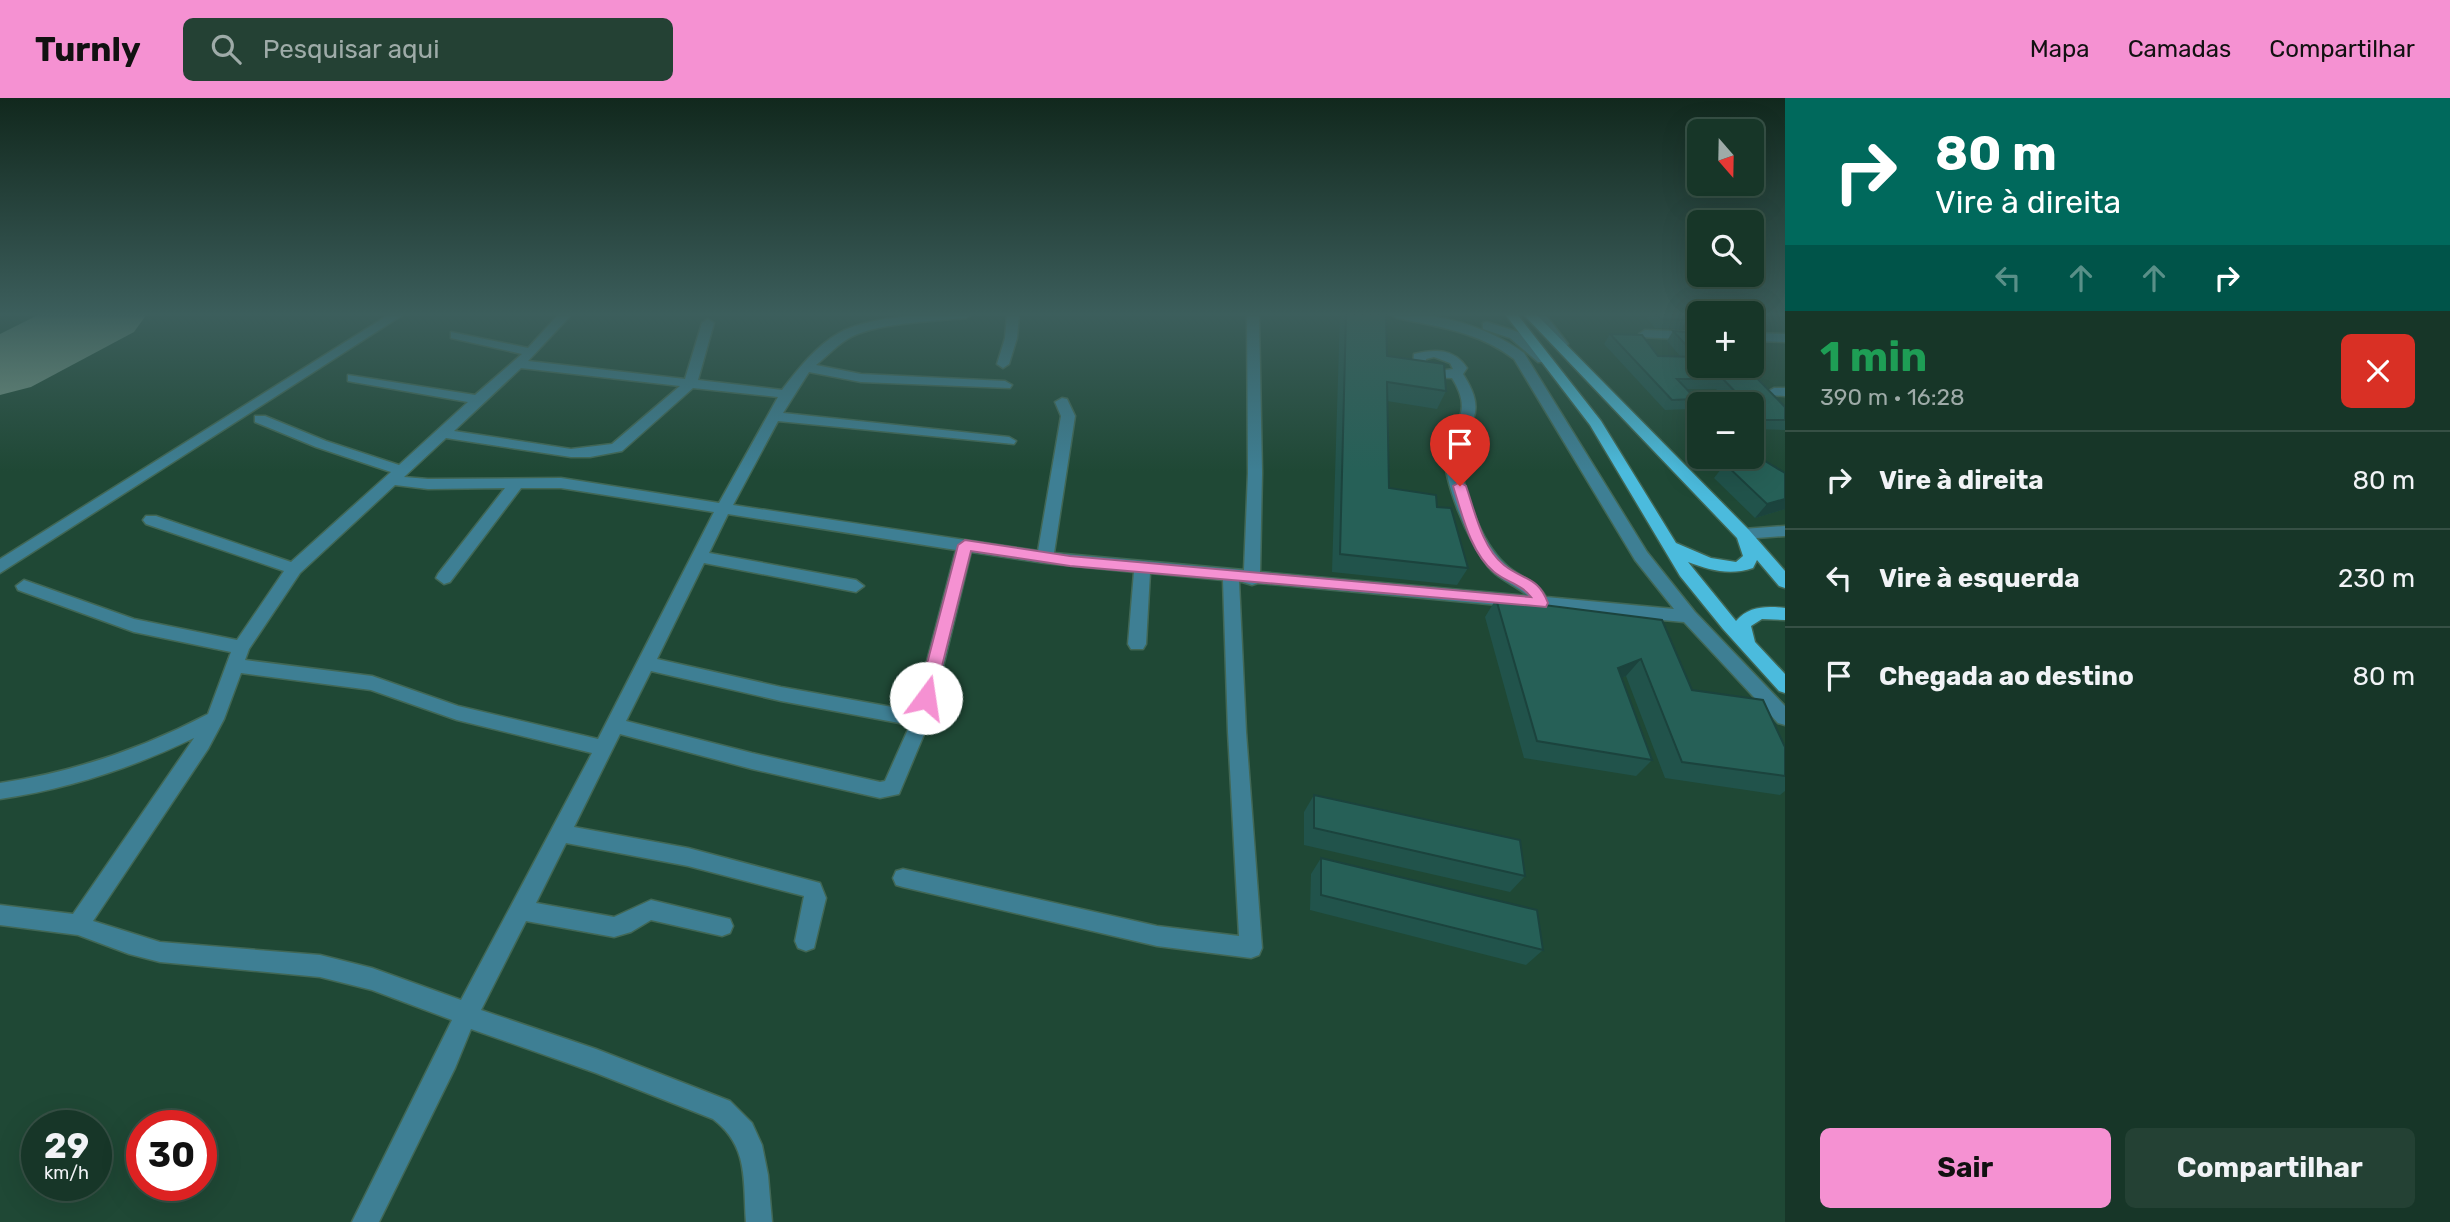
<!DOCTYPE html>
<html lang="pt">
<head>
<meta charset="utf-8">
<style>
	body { margin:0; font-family:Rubik,sans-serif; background:#244134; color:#f1f3f6; height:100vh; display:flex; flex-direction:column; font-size:26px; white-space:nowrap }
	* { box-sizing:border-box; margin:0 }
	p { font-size:23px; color:#9eaba8 }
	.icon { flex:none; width:38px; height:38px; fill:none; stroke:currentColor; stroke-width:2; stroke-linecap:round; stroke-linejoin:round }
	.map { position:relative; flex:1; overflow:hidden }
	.drawer { display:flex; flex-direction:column; background:#173628; width:665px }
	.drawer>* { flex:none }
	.guide { background:#00695c; color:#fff; overflow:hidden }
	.needle { width:46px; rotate:160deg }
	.controls { position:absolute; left:1687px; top:21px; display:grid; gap:14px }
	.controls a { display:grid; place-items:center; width:77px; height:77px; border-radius:10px; background:#173628; box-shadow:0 7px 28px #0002,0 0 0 2px #365045; font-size:35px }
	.speed { position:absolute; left:21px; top:1012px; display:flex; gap:14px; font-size:35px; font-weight:700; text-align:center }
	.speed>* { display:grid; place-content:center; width:91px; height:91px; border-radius:50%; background:#173628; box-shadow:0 7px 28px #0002,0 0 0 2px #365045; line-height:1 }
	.speed small { font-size:18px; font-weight:400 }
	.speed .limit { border:10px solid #d22; background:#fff; color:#111 }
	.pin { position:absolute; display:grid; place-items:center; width:60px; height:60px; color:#fff; margin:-72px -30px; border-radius:50% 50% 50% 0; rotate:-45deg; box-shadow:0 0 7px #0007 }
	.pin .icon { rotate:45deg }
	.me { position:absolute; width:77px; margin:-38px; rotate:14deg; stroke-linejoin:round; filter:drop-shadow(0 0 5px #0008) }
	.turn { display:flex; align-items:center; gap:24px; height:147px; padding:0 35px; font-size:32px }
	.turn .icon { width:91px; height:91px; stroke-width:2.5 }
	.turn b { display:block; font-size:49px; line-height:60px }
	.lanes { display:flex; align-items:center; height:66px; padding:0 35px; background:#0003; justify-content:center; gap:35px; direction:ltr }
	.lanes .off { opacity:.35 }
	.round { display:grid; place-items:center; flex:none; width:74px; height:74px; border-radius:10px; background:#244134 }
	.summary { display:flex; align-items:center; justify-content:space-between; height:119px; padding:0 35px }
	h1 { font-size:42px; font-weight:700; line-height:52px; color:#1e9e55 }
	.button { display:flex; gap:14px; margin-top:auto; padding:14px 35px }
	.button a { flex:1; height:80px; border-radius:10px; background:#f591d2; color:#111; font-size:28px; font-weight:700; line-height:80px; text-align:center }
	.button a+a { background:#244134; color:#f1f3f6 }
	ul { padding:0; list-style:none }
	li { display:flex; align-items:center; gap:21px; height:98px; padding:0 35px; border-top:2px solid #365045 }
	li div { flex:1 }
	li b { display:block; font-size:26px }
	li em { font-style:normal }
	header { display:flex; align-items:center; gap:42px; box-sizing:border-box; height:98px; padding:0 35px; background:#f591d2; color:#111 }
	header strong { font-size:33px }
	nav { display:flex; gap:38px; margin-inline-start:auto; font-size:24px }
	.search { width:490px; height:63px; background:#244134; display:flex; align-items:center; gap:18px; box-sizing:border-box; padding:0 24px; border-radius:10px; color:#9eaba8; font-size:26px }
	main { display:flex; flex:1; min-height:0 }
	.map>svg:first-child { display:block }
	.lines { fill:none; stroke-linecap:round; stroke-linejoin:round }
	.runway { fill:#749484; fill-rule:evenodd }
	.minor-casing { stroke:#416755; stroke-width:3 }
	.major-casing { stroke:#416755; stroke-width:3 }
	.minor { fill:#3e7f94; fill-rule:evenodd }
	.major { fill:#4bbbdd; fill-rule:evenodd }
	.wall { fill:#21534b }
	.shaded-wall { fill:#1b433d }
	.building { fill:#266057; stroke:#1b433d; stroke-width:2 }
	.route { fill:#f591d2; stroke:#9f5e88; stroke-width:2 }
</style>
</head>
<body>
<header>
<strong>Turnly</strong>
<div class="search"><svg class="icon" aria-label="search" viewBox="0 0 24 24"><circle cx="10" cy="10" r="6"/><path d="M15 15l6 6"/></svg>Pesquisar aqui</div>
<nav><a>Mapa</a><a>Camadas</a><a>Compartilhar</a></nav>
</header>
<main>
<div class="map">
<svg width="1785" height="1124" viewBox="0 0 1785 1124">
	<rect width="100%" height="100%" fill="#1f4835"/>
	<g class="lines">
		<polygon class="runway" points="40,216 147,216 134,234 31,289 0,297 0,236"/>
		<defs>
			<g id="minor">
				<polygon points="390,216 404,216 0,475 0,461"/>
				<path d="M559,216h13l-44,47 157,18 17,-56 6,-4 6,4 -16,57 84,10c16,-21 34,-44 57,-57 32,-18 97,-19 133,-19l-6,4c-30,3 -96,5 -120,22 -11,7 -20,17 -30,25l45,9 144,7 7,4 -2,3 -149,-6 -52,-10 -26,41 226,24 7,4 -2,3 -236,-23 -45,84 305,46 23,-135 -6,-14 7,-4 5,1 8,17 -21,137 190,17 4,-97 -1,-159h12l3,159 -2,99 268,24c-11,-10 -26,-15 -36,-25 -23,-25 -53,-96 -47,-130 1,-10 10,-15 14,-23 7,-13 0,-29 -7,-40l-22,-1 -17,-10 1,-13c21,-5 40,-6 53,14l-4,6c8,13 17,29 10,45 -7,17 -17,12 -14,38 5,34 20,83 46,107 13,13 31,16 41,33l128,12 -39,-49 -121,-201c-35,-27 -75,-32 -117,-41l-6,-4c46,-2 96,12 133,39l123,199 48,60 90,94v19l-7,-2 -94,-101 -426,-39 -6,2 -13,-4 7,151 16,216 -3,7 -8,3 -94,-12 -254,-59 -7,-2 -3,-7 3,-7 7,-2 254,57 82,10 -11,-204 -5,-152 -73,-7 -4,71 -3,5h-12l-3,-5 6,-72 -89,-9 -74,-11 -41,168 -31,74 -19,4 -128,-29 -132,-35 -46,93 114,21 132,35 6,15 -12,50 -8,3 -8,-3 -3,-7 9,-45 -116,-30 -122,-23 -30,60 78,14 37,-17 79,19 3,7 -3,7 -8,3 -71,-16 -20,12 -17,5 -88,-16 -45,89 115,39 134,52 22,22 10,22 6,30 4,47h-26c-3,-41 3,-76 -33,-103l-117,-46 -125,-44 -16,39 -76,154h-27l100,-202 -80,-30 -52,-13 -160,-15 -31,-8 -51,-19 -78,-10v-20l73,9 121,-176c-62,30 -126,51 -194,61v-16c74,-11 141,-34 208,-69l23,-62 -97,-20 -116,-42 -2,-4 8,-6 110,39 103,21 47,-69 -138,-47 -3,-4 3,-4h10l135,46 100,-90 -75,-25 -61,-25v-6h10l61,25 73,24 69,-63 -115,-20 -5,-1v-6l127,20 47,-41 -71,-16v-6l77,16zM1434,259l16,6 3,6 -14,2 -13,-6v-6zM521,270l159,18 -68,58 -41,5 -117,-18zM693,290l85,9 -59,106 -158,-25 -133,1 -24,-2 42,-39 125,19h19l32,-6zM395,387l33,4 77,-1 -67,86 -2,4 8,6 6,-2 71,-94h40l153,24 -116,227 -140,-33 -86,-30 -127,-16 4,-11 51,-76zM728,416l228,36 -42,161 -133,-24 -124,-28 47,-96 152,29 8,-6 -8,-6 -147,-27zM651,573l130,30 129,24 -25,56 -5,1 -128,-29 -126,-32zM241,575l130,17 86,30 135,33 -131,247 -89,-32 -52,-13 -160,-13 -67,-21 115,-172 16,-30z"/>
				<polygon points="1007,216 1019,216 1017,240 1009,266 1003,270 997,266 1005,240"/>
				<polygon points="1533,216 1545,216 1568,246 1566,249 1558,249"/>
				<polygon points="1487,224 1518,234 1549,261 1548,264 1538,264 1510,240 1483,231 1483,225"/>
				<polygon points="1645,232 1699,234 1699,242 1641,239 1639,236"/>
				<polygon points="1752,235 1785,236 1785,244 1752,243"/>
				<polygon points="1774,290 1785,290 1785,298 1769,297 1767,294"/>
				<polygon points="1785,428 1785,438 1743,441 1735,436 1743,431"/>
			</g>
			<path id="major" d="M1505,216h12l84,107 75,122 35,15 25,4 7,-6 -6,-18 -214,-224h13l213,216 36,41v17l-6,-2 -22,-26 -4,8c-24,8 -43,2 -65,-6l48,59c13,-15 30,-15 49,-13v12l-23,-1 -11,7 4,16 30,32v19l-6,-2 -56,-62 -43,-53 -90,-151z"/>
		</defs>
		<use href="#minor" class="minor-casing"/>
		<use href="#major" class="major-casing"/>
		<use href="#minor" class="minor"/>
		<use href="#major" class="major"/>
	</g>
	<g class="wall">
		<polygon points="1340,216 1380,216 1387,258 1446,293 1437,311 1387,303 1389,390 1437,409 1468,470 1457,487 1332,474"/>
		<polygon points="1650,216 1682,216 1687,222 1681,231 1655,230 1647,220"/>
		<polygon points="1673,233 1698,235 1699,268 1785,309 1785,332 1754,331 1752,329 1752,306 1730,306 1716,291 1686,291 1696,301 1689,311 1665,312 1604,246 1610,236 1658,258 1681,259 1667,243"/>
		<polygon points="1725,366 1785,411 1755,420 1714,380"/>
		<polygon points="1496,501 1662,522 1692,592 1785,649 1785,693 1780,697 1665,680 1626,578 1621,580 1652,662 1636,678 1524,660 1485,519"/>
		<polygon points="1314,697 1525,778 1510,794 1304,747 1304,714"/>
		<polygon points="1321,760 1543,852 1526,867 1310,812 1311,776"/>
	</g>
	<g class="shaded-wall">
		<polygon points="1785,401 1785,411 1755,420 1767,406"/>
		<polygon points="1641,561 1626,578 1603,587 1618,570"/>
	</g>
	<g class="building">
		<polygon points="1346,216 1386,217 1387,258 1444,266 1446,293 1387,284 1389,390 1436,397 1437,409 1451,410 1468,470 1340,456"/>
		<polygon points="1656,216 1682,216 1687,222 1661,221"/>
		<polygon points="1673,233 1698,235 1699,236 1699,268 1745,268 1785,309 1785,322 1761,322 1752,311 1752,306 1747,306 1723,281 1677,281 1696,301 1672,302 1610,236 1642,237 1658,258 1697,259"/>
		<polygon points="1760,360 1785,375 1785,401 1767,406 1725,366"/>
		<polygon points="1496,501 1662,522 1692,592 1763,602 1785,649 1785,678 1682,664 1641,561 1618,570 1652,662 1537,643"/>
		<polygon points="1314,697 1520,742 1525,778 1314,730"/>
		<polygon points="1321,760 1537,812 1543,852 1321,797"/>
	</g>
	<linearGradient id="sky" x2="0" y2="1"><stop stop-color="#11281d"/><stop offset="0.58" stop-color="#3c5e5c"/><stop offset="1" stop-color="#3c5e5c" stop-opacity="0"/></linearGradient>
	<rect width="1785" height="373" fill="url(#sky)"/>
	<path class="route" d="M1460,384l6,4c9,26 16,61 38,79 20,16 34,11 44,38l-2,4 -476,-41 -99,-15 -37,147 -8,6 -8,-6 40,-153 7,-5 105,16 461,41c-10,-13 -25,-15 -37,-25 -24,-20 -32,-58 -41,-86z"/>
</svg>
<div class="controls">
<a><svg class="needle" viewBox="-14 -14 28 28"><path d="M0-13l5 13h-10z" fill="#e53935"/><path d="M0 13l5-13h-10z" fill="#9eaba8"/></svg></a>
<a><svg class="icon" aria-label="search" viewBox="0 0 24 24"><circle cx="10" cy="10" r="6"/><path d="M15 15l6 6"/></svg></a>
<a>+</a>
<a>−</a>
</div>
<div class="speed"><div>29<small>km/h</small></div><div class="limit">30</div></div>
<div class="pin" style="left:1460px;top:388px;background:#d93025"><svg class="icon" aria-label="arrive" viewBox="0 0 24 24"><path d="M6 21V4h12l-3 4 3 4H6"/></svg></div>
<svg class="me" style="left:926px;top:600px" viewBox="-20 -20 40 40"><circle r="19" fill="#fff"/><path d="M0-13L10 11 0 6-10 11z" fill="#f591d2"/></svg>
</div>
<section class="drawer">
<div class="guide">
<div class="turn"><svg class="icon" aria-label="right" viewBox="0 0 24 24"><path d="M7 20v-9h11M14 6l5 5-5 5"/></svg><div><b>80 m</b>Vire à direita</div></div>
<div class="lanes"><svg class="icon off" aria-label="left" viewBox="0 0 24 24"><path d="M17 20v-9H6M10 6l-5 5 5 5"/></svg><svg class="icon off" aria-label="ahead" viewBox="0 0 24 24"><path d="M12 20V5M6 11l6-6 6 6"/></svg><svg class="icon off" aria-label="ahead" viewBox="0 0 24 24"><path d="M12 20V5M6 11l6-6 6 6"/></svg><svg class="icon" aria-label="right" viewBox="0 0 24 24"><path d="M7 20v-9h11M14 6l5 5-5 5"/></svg></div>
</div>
<div class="summary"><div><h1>1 min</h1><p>390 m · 16:28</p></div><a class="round" style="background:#d93025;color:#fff"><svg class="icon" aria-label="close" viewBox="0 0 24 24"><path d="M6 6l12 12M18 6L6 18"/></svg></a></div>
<ul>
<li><svg class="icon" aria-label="right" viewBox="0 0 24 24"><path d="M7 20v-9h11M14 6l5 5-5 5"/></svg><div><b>Vire à direita</b></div><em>80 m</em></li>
<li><svg class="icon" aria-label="left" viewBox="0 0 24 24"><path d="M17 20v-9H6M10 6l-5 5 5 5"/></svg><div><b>Vire à esquerda</b></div><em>230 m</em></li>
<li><svg class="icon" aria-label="arrive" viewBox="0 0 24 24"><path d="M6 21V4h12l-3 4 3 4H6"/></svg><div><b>Chegada ao destino</b></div><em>80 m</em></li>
</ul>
<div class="button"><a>Sair</a><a>Compartilhar</a></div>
</section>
</main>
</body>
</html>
